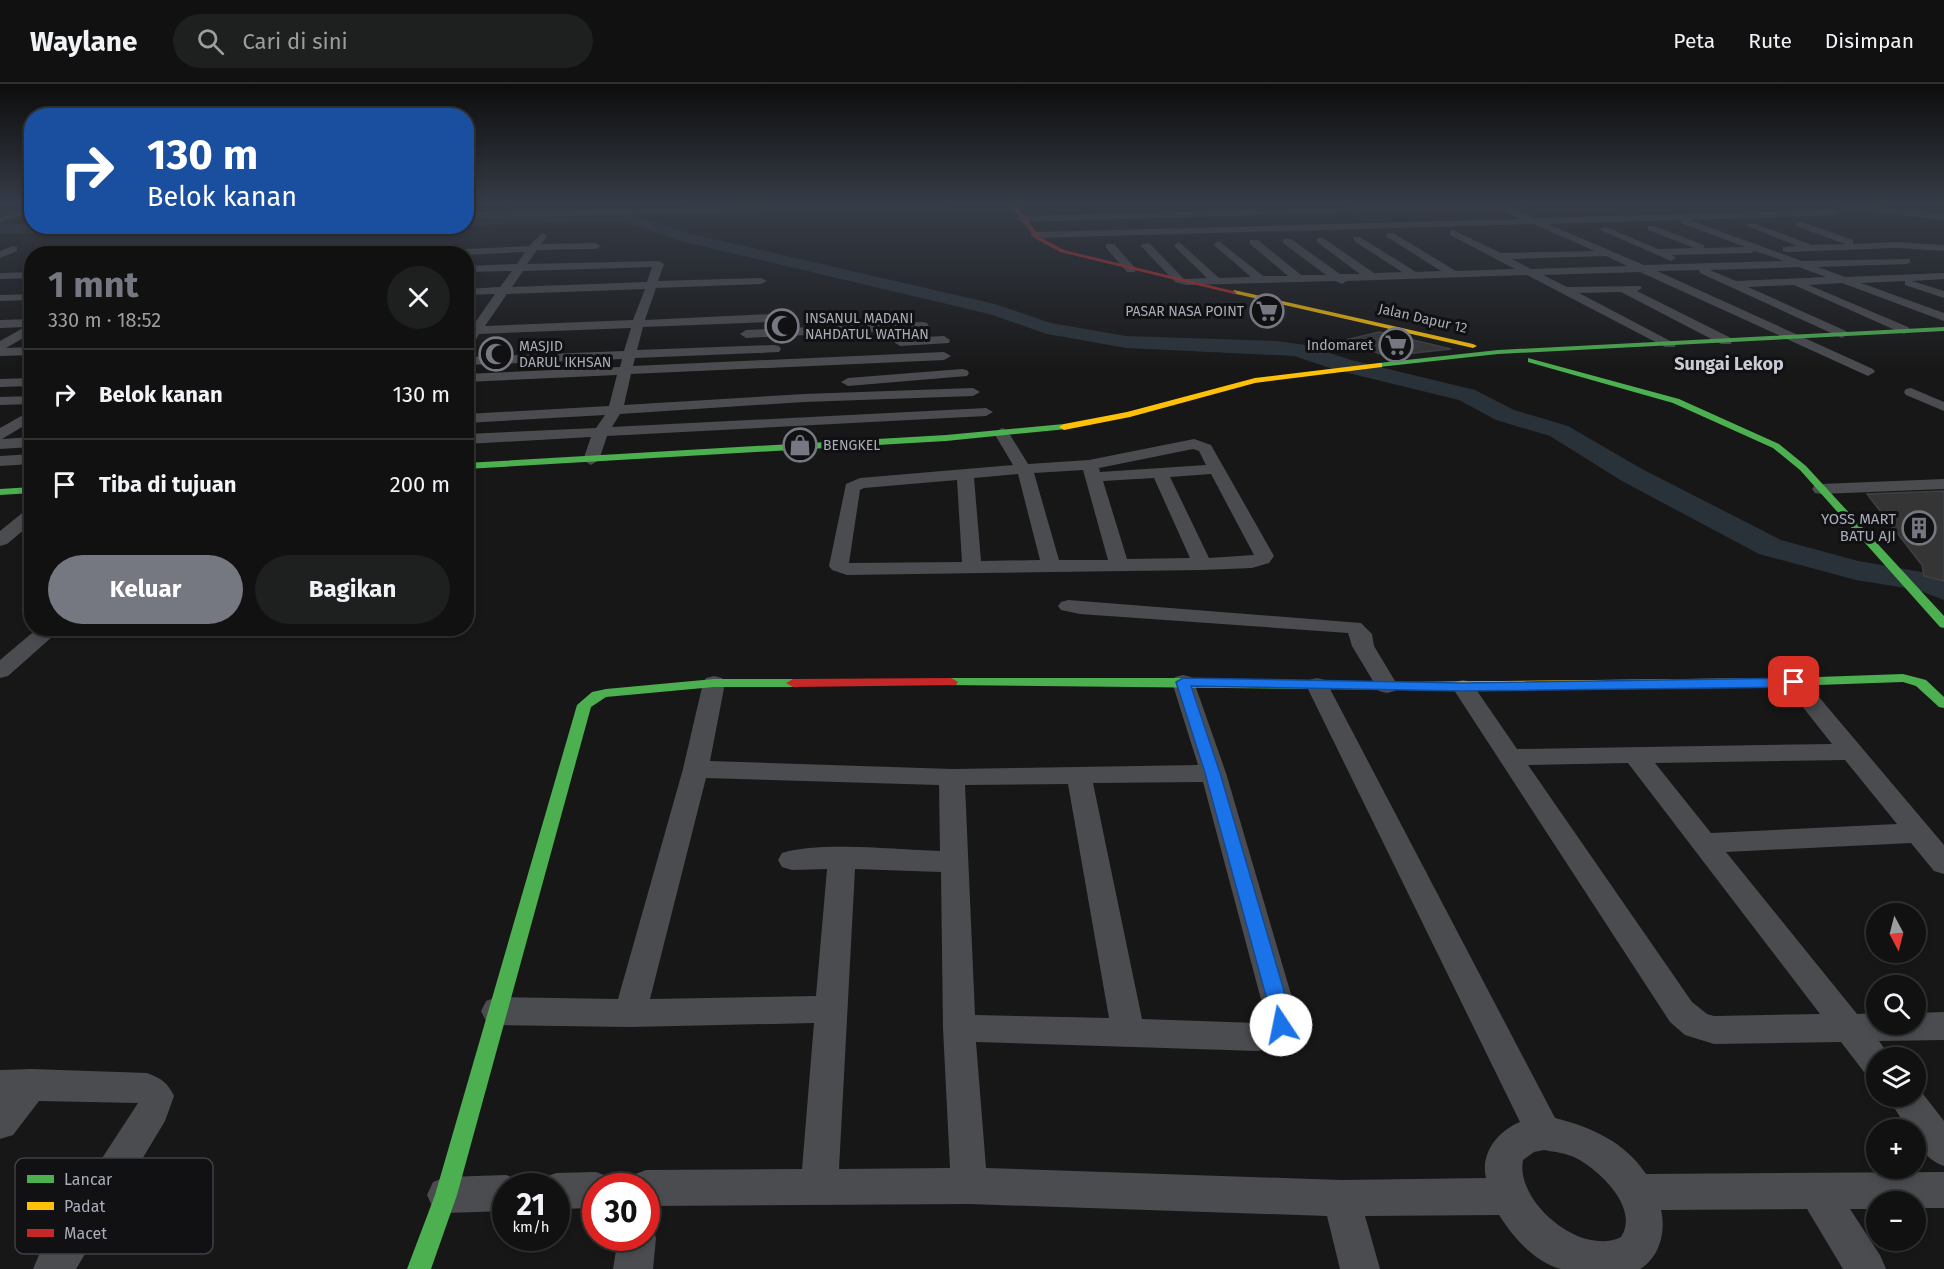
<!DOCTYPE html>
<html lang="id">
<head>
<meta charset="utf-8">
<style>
	body { margin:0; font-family:"Fira Sans",sans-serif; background:#1e1f1f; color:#f1f3f6; height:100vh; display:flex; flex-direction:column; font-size:22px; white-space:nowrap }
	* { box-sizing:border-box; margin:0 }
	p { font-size:20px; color:#9c9d9f }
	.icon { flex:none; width:33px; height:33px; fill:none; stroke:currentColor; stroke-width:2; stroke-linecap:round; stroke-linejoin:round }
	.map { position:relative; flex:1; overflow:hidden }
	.side { position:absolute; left:24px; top:162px; width:450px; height:390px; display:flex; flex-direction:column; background:#111; border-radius:24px; box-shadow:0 3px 9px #0003,0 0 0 2px #303131 }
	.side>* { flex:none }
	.top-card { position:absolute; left:24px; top:24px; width:450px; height:126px; border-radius:24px; box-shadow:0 3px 9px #0003,0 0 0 2px #303131; background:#1a4fa0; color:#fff; overflow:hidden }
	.needle { width:39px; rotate:173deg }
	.fabs { position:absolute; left:1866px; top:819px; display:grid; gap:12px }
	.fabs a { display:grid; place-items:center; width:60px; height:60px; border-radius:50%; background:#111; box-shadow:0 3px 9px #0003,0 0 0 2px #303131; font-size:30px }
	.speed { position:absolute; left:492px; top:1089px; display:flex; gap:12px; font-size:30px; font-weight:700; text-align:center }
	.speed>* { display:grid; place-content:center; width:78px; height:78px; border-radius:50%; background:#111; box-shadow:0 3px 9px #0003,0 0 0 2px #303131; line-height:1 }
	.speed small { font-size:15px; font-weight:400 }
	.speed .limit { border:9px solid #d22; background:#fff; color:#111 }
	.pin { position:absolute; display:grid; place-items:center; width:51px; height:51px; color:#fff; margin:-26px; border-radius:12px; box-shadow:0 3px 9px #0006 }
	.me { position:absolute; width:66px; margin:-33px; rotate:349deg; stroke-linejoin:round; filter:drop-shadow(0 0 4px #0008) }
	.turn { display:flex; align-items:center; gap:21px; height:126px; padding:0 24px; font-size:27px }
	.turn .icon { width:78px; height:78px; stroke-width:2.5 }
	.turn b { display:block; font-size:42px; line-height:51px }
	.round { display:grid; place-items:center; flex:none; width:63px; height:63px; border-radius:32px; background:#1e1f1f }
	.head { display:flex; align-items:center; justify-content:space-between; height:102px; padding:0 24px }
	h1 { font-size:36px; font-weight:700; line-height:45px; color:#757880 }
	.button { display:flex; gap:12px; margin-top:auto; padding:12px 24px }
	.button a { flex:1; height:69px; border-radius:36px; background:#757880; color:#fff; font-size:24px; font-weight:700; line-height:69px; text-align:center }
	.button a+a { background:#1e1f1f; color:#f1f3f6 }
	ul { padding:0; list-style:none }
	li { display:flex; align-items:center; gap:18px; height:90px; padding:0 24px; border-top:2px solid #303131 }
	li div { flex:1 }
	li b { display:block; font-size:22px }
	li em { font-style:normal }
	header { display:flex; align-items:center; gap:36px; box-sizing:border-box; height:84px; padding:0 30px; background:#111; border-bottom:2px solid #303131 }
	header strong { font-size:28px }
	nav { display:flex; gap:33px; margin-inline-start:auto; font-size:21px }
	.search { width:420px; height:54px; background:#1e1f1f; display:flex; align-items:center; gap:15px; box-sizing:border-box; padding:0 21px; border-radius:33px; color:#9c9d9f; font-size:22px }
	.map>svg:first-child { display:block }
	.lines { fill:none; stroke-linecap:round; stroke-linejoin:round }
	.river { fill:#2a3239; fill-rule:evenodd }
	.building { fill:#353536; stroke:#3f4043; stroke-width:1.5 }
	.street { fill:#4b4c50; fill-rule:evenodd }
	.fast { fill:#4caf50; fill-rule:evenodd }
	.slow { fill:#ffc107; fill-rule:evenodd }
	.jam { fill:#c62828; fill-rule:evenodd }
	.route { fill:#1a73e8; stroke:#114b97; stroke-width:1.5 }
	.labels { text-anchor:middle; stroke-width:6; stroke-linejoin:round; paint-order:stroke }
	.far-poi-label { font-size:14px; fill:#a8adb8; stroke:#111113; text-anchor:start }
	.far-street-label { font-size:14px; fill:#a8adb8; stroke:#111113 }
	.poi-label { font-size:15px; fill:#a8adb8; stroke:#111113; text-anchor:end }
	.far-district-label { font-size:18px; font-weight:bold; fill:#c9ccd4; stroke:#111113 }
	.key { fill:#111113; stroke:#3e4045; stroke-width:1.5 }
	.key-label { font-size:16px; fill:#a8adb8 }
</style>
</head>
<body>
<header>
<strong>Waylane</strong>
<div class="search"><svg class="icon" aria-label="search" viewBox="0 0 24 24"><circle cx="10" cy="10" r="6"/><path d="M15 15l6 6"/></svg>Cari di sini</div>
<nav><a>Peta</a><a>Rute</a><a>Disimpan</a></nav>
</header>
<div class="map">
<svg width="1944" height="1185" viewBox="0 0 1944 1185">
	<rect width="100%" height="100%" fill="#171717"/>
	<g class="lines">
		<g class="river">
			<polygon points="601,127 627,129 691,150 995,220 1051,239 1126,252 1277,257 1305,261 1351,276 1475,306 1514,326 1568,342 1642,385 1781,456 1858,477 1939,491 1944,493 1944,516 1918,506 1856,496 1759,470 1622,397 1550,352 1496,336 1459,316 1336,286 1294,272 1126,264 1047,250 989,230 680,157 625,138 601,137 466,142 466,132"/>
			<polygon points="0,140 32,140 32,142 163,142 155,147 0,150"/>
		</g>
	</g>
	<g class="building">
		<polygon points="1379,248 1451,265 1387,272 1341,257"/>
		<polygon points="1944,407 1944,497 1924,492 1922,481 1867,410"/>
	</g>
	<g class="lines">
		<g class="street">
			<polygon points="32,121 32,127 0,139 0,133"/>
			<polygon points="822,121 948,121 944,124 466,134 466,128"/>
			<path d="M1409,121h105l-4,3 26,10 299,-8 3,1v4l-149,5 113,41 108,-2v4l-4,1 -88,3 27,10 99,-4v6l-32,2 32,10v7l-39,-13v-4l-44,2 83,30v8l-102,-38 -33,2 99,42 2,3 -6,4 -110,-49 -46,2 98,44 2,3 -6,4 -142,-65 -1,-3 -42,1 216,98 2,3 -7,4 -228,-104 -97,3 24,12 73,-1 2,2 -5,3 94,47 1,3 -1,3h-10l-100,-52 -42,1 97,51 -1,3h-10l-138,-72 -180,6 -5,3 -7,-3 -149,4 -11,-3 -35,-37 9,-2 35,36 23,-1 -32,-31 -1,-2 5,-3 40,36 32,-1 -36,-31 -1,-2 5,-3 44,35h25l-38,-32v-4h8l43,35h25l-43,-32v-4h8l49,35h20l-43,-32v-4h6l51,35 28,-1 -48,-31v-4h6l56,35 25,-1 -54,-34v-4h6l63,38 59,-2 -65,-34v-4l3,-1 48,23 94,-2 -62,-27 -498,14 -5,-3 5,-3 486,-13 -25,-11 -144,4 -4,-3 4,-3zM1680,136l1,3 64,24 -41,1v-3l-50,-19h-6v4l46,18 -36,1 -52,-22 -8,2 73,32 5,-3 -4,-3 79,-2 4,-2 29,10 -140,4 -96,-41zM1606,172l21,10 -96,3 -19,-10zM1799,183l27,10 -90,4 -26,-11z"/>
			<polygon points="1835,121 1861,121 1944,130 1944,136 1839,124"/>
			<polygon points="1333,124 1336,125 1336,129 1021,138 1016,135 1021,132"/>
			<polygon points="1796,138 1802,138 1853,156 1853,160 1896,158 1944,161 1944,167 1896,164 1787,168 1783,167 1783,163 1797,162 1745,141 1753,139 1812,161 1845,160 1796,142"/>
			<path d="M542,149l5,3 -6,8 55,-1 5,3 -5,3 -59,1 -10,14 132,-3 5,3 -6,17 103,-3 6,3 -6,3 -105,4 -11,32 126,-6 6,4 -6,4 -128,5 -6,23 137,-5 5,1 2,3 -2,3 -144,6 -2,8 311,-14 7,4 -7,4 -313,14 -7,31 180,-11 169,-6 7,4 -7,4 -169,6 -184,12 -8,13 374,-19 7,4 -7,4 -379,20 -8,24 -8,5 -8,-5 8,-23 -125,7v-10l130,-6 9,-13 -139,8v-9l143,-8 8,-31 -151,7v-8l154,-7 2,-8 -156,6v-8l158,-6 7,-23 -152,6 -5,9h-8v-16h6l23,-33 -29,1v-6l34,-2 12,-16 -46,1v-6l51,-2 8,-12 -59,3 -5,-3 5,-3 63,-3zM652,183l-5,15 -135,5 11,-16zM645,205l-12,31 -148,6 22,-32z"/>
			<polygon points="1106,160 1114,160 1135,184 1135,188 1127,188 1106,164"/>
			<polygon points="13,162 17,163 17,167 0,174 0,167"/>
			<polygon points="32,188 32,194 0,195 0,189"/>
			<polygon points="32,210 32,216 0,217 0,211"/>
			<polygon points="32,235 32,249 6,264 32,263 32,271 0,272 0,257 25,243 0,244 0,236"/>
			<polygon points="923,238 927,239 929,242 927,245 746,254 740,250 746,246"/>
			<polygon points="944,252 950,256 949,259 900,262 894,258 900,254"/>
			<polygon points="962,285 967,286 969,289 967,292 848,302 841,298 848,294"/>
			<polygon points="32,294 32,302 0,303 0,295"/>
			<polygon points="1911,304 1944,318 1944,327 1906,311 1904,308 1906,305"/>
			<polygon points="32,312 32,320 0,321 0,313"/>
			<polygon points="32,326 32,337 2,355 32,353 32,363 0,365 0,344"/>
			<path d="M1002,344l5,2 21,34 61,-4 105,-21 17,6 63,111 -5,7 -17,5 -50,2 -355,5 -15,-5 -3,-4 17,-82 14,-6 153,-13 -19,-32zM1193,365l6,2 7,14 -106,7 -1,-4zM1083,386l25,90h-49l-25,-87zM1018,390l22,86 -59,1 -7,-83zM1211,390l43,81 -45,3 -39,-81zM1154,394l36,80 -63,1 -24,-78zM957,396l5,82 -113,1 11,-73 4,-2z"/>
			<polygon points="32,370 32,380 0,382 0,372"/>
			<polygon points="1944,395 1944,405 1821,410 1815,409 1812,405 1815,401 1821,400"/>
			<polygon points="32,425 32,439 7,460 0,462 0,447 26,426"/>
			<polygon points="1068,516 1361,539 1372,550 1374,562 1398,602 1395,607 1387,609 1379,607 1352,562 1348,549 1080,530 1061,526 1058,522 1061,518"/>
			<polygon points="38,544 62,544 8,592 0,594 0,576"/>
			<path d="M1183,591l8,2 3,5 32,91 72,245c-4,22 -20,28 -40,33l-282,-9 10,126 355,12 145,-2c-6,-25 12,-47 34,-56l-214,-437 3,-5 8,-2 8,2 3,5 227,433c36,9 70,24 91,56l298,-2v36h-28v-6h-40v7h-26l30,46 6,14h-43l-36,-60 -146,1c5,21 -1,47 -21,59 -19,0 -62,0 -79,0 -27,-7 -48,-32 -62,-54l-134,1 15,53h-40l-13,-53 -358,-12 -323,2v-20h-18l5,-11 13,-5 156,-1 12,-146 -184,4 -133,-2 -11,-4 -5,-10 5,-10 11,-4 121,2 65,-230 20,-86 3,-5 8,-2 8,2 3,5 -15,78 242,8 246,-4 -26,-83 3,-5zM706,694l233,7 1,66c-43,-1 -119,-10 -158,2l-4,7 4,7 10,3 35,-1 -11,127 -166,3zM1203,698l63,236 -8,5 -116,-4 -49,-236zM1068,700l41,234 -134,-3 -10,-230zM855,785l86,3 2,156 7,140 -111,1zM1544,1066c11,2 22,3 32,8 23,12 64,50 45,79 -40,20 -106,-35 -98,-77l11,-8z"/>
			<path d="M1794,591l8,2 142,168v29l-10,-3 -23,-28 -185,9 131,162 19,-1v11h40v-11l28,-1v28l-65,1 12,17h-15v19l-12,-5 -23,-30 -127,2 -29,-9 -15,-13 -218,-335 3,-5 8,-2 8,2 46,67 315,-5 -49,-62 3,-5zM1845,676l52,64 -186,9 -56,-70zM1628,679l192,251 -106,2 -7,-2 -15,-12 -164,-237z"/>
			<path d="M32,985l115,4c14,5 21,10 27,23l-9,25 -89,148h-43l6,-14 99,-152 -99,-2 -26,34 -13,4v-69z"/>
			<path d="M1916,1001l28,36v45c-16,-6 -28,-19 -28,-36h-8l-21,-34h29z"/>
			<polygon points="596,1088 609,1093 613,1102 596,1102 596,1124 556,1125 556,1102 539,1102 543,1094 556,1089"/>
			<polygon points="506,1091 519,1096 522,1102 506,1102 506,1127 446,1129 433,1124 427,1111 433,1098 446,1093"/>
			<polygon points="646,1139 651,1140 656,1154 653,1185 613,1185 618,1154 646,1154"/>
		</g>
		<g class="fast">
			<polygon points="1944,243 1944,247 1498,270 1379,283 1375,281 1379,279 1498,266"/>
			<polygon points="1528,274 1679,315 1779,360 1806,382 1944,532 1944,544 1940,543 1800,386 1773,364 1673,319 1528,278"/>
			<polygon points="1064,340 1069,343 1067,345 946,357 466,385 466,379 946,351"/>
			<polygon points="32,403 32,409 0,411 0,405"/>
			<polygon points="1903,590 1926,596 1944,613 1944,624 1939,623 1916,602 1903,598 1789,602 1782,598 1789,594"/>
			<polygon points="951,594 1183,594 1405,598 1412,602 1405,606 946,601 944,598"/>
			<polygon points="714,595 793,595 800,599 793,603 714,603 606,613 591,623 457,1111 431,1185 407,1185 435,1111 577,621 592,608 606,605"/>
		</g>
		<g class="slow">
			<polygon points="1234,206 1473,260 1477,262 1473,264 1232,209"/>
			<polygon points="1379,279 1382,279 1382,283 1255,299 1130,333 1064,346 1059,343 1064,340 1127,328 1255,294"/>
			<polygon points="1789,594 1796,598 1794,601 1405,606 1398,602 1405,598"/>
		</g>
		<g class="jam">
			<polygon points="1010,121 1016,121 1040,153 1064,166 1237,208 1234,210 1060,168 1036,155"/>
			<polygon points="951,594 958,598 956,601 793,603 786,599 793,595"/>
		</g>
	</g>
	<linearGradient id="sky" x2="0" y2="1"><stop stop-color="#0d0d0d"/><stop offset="0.42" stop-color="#363c47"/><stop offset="1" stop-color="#363c47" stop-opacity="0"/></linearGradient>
	<rect width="1944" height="287" fill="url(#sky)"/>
	<polygon class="route" points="1183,594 1463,599 1794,594 1801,598 1794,603 1463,607 1191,602 1220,689 1292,934 1288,947 1281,949 1274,947 1272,941 1272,934 1205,689 1176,598"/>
	<defs>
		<symbol id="supermarket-ring" viewBox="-11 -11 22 22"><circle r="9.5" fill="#111113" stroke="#757880" stroke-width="1.5"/><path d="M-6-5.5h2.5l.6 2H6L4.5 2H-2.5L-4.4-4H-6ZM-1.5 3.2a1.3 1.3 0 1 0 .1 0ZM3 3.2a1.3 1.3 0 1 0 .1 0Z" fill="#757880"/></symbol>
		<symbol id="mosque-ring" viewBox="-11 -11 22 22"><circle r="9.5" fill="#111113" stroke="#757880" stroke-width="1.5"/><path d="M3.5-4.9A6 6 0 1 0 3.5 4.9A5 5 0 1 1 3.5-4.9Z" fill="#757880"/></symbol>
		<symbol id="shop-ring" viewBox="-11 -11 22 22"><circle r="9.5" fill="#111113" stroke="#757880" stroke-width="1.5"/><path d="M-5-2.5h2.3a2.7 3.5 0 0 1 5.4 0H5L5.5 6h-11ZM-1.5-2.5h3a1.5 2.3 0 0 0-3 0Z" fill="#757880"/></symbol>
		<symbol id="building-ring" viewBox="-11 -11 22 22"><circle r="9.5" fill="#111113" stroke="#757880" stroke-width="1.5"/><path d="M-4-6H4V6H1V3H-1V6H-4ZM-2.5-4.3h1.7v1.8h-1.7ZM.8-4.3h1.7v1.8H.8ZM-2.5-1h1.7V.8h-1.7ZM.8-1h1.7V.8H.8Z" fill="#757880"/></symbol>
	</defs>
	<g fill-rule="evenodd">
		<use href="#supermarket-ring" x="1248" y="208" width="38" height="38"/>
		<use href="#mosque-ring" x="763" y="223" width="38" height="38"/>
		<use href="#supermarket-ring" x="1377" y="242" width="38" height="38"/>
		<use href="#mosque-ring" x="477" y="251" width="38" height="38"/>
		<use href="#shop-ring" x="781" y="342" width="38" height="38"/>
		<use href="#building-ring" x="1900" y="425" width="38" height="38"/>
	</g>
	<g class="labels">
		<g class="far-poi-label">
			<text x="1244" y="232" text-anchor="end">PASAR NASA POINT</text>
			<text x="805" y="239">INSANUL MADANI<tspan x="805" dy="16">NAHDATUL WATHAN</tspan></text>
			<text x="1373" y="266" text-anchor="end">Indomaret</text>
			<text x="519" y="267">MASJID<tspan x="519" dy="16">DARUL IKHSAN</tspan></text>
			<text x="823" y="366">BENGKEL</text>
		</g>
		<g class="far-street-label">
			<text transform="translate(1423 234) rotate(13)" y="5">Jalan Dapur 12</text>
		</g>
		<g class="poi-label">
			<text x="1896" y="440">YOSS MART<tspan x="1896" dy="17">BATU AJI</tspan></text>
		</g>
		<g class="far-district-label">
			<text x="1729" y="286">Sungai Lekop</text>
		</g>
	</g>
	<rect x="15" y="1074" width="198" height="96" rx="9" class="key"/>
	<rect x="27" y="1091" width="27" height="8" fill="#4caf50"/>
	<rect x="27" y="1118" width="27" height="8" fill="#ffc107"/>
	<rect x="27" y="1145" width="27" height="8" fill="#c62828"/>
	<g class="key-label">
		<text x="64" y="1101">Lancar</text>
		<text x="64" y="1128">Padat</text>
		<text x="64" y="1155">Macet</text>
	</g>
</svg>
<div class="fabs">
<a><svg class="needle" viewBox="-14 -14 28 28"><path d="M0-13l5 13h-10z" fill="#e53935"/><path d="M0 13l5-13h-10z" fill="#9c9d9f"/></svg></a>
<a><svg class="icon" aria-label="search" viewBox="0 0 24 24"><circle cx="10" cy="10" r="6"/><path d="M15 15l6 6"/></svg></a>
<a><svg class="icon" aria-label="layers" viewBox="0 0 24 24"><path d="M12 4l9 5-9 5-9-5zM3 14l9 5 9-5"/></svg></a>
<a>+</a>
<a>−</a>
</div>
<div class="speed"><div>21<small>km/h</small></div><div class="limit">30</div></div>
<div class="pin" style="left:1794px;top:598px;background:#d93025"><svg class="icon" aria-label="arrive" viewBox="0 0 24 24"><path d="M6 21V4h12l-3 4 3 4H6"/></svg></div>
<svg class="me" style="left:1281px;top:941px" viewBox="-20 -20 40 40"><circle r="19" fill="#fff"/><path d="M0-13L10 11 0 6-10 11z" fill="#1a73e8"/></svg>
<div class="top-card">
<div class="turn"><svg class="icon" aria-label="right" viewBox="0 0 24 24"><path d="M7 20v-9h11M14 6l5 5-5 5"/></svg><div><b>130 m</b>Belok kanan</div></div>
</div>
<section class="side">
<div class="head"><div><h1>1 mnt</h1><p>330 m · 18:52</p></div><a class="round"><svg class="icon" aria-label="close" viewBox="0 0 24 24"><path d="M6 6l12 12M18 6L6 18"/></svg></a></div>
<ul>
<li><svg class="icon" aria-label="right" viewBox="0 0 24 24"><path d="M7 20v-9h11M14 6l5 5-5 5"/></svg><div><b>Belok kanan</b></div><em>130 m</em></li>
<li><svg class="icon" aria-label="arrive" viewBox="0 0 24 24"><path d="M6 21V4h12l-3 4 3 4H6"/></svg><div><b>Tiba di tujuan</b></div><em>200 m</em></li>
</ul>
<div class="button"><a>Keluar</a><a>Bagikan</a></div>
</section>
</div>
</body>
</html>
